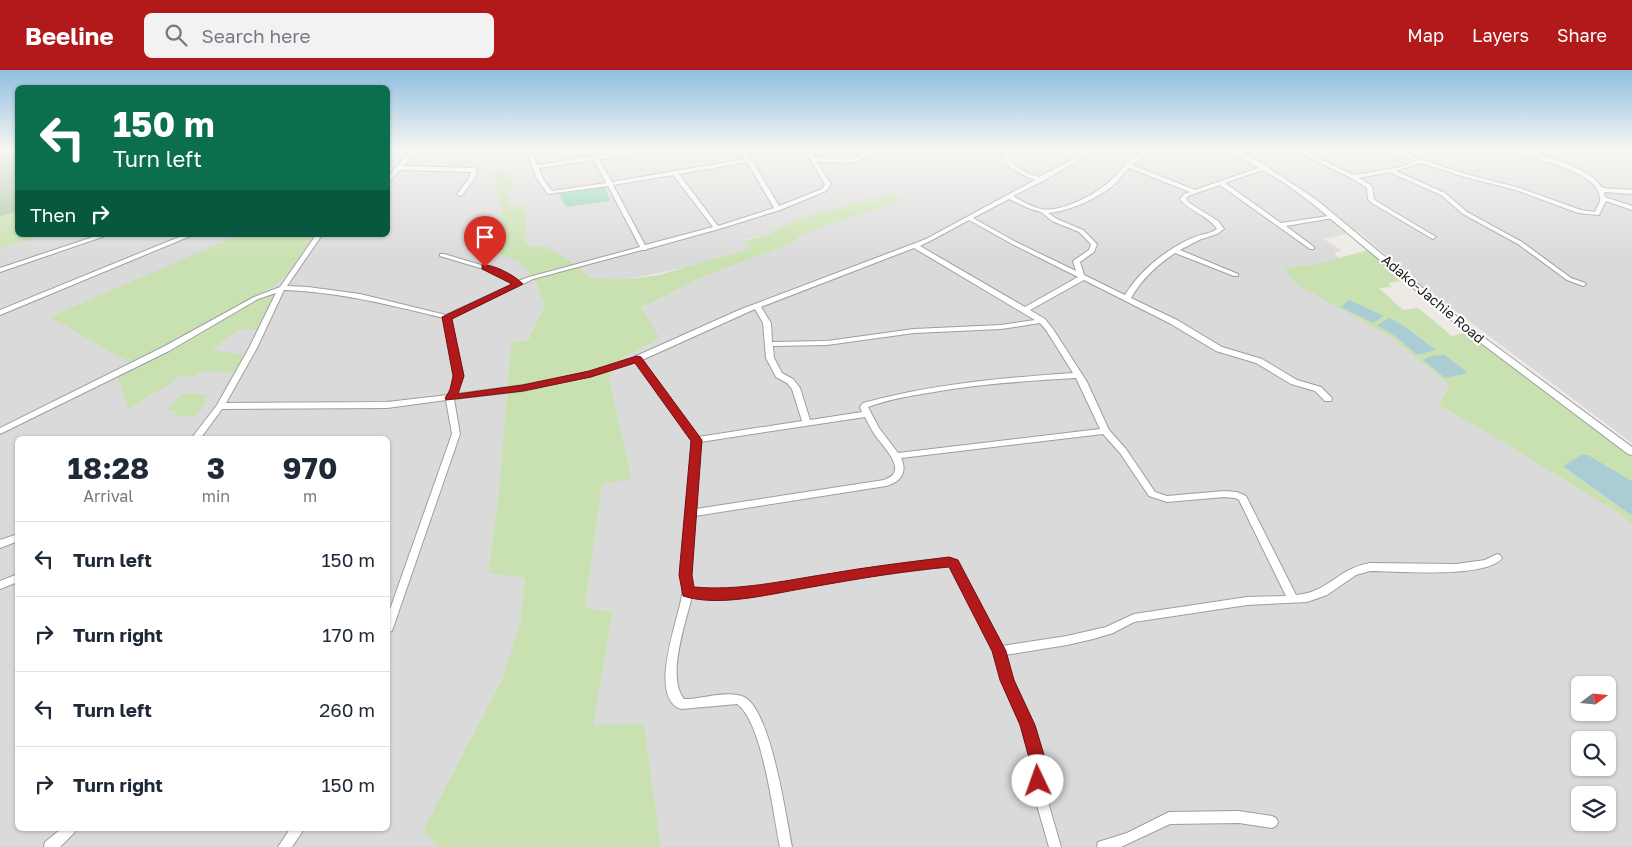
<!DOCTYPE html>
<html lang="en">
<head>
<meta charset="utf-8">
<style>
	body { margin:0; font-family:"Golos Text",sans-serif; background:#f2f2f3; color:#1f2937; height:100vh; display:flex; flex-direction:column; font-size:19px; white-space:nowrap }
	* { box-sizing:border-box; margin:0 }
	p { font-size:16px; color:#747a83 }
	.icon { flex:none; width:28px; height:28px; fill:none; stroke:currentColor; stroke-width:2; stroke-linecap:round; stroke-linejoin:round }
	.map { position:relative; flex:1; overflow:hidden }
	.panel { position:absolute; left:15px; top:366px; width:375px; height:395px; display:flex; flex-direction:column; background:#fff; border-radius:8px; box-shadow:0 1px 4px #0004 }
	.panel>* { flex:none }
	.top-card { position:absolute; left:15px; top:15px; width:375px; height:152px; border-radius:8px; box-shadow:0 1px 4px #0004; background:#0b6e4f; color:#fff; overflow:hidden }
	.needle { width:32px; rotate:74deg }
	.fabs { position:absolute; left:1571px; top:606px; display:grid; gap:10px }
	.fabs a { display:grid; place-items:center; width:45px; height:45px; border-radius:8px; background:#fff; box-shadow:0 1px 4px #0004; font-size:25px }
	.pin { position:absolute; display:grid; place-items:center; width:42px; height:42px; color:#fff; margin:-51px -21px; border-radius:50% 50% 50% 0; rotate:-45deg; box-shadow:0 0 5px #0007 }
	.pin .icon { rotate:45deg }
	.me { position:absolute; width:55px; margin:-28px; rotate:357deg; stroke-linejoin:round; filter:drop-shadow(0 0 4px #0008) }
	.turn { display:flex; align-items:center; gap:18px; height:105px; padding:0 15px; font-size:22px }
	.turn .icon { width:65px; height:65px; stroke-width:2.5 }
	.turn b { display:block; font-size:35px; line-height:42px }
	.then { display:flex; align-items:center; height:48px; padding:0 15px; background:#0003; gap:10px; font-size:19px }
	.eta { display:flex; justify-content:space-evenly; align-items:center; height:85px; text-align:center }
	.eta b { font-size:30px; font-weight:700; line-height:35px }
	ul { padding:0; list-style:none }
	li { display:flex; align-items:center; gap:15px; height:75px; padding:0 15px; border-top:1px solid #e0e1e3 }
	li div { flex:1 }
	li b { display:block; font-size:19px }
	li em { font-style:normal }
	header { display:flex; align-items:center; gap:30px; box-sizing:border-box; height:70px; padding:0 25px; background:#b2191b; color:#fff }
	header strong { font-size:24px }
	nav { display:flex; gap:28px; margin-inline-start:auto; font-size:18px }
	.search { width:350px; height:45px; background:#f2f2f3; display:flex; align-items:center; gap:12px; box-sizing:border-box; padding:0 18px; border-radius:8px; color:#747a83; font-size:19px }
	.map>svg:first-child { display:block }
	.residential { fill:#dbdada; fill-rule:evenodd }
	.grass { fill:#c9e1b0; fill-rule:evenodd }
	.forest { fill:#abc79e }
	.pitch { fill:#8cd3b6 }
	.water { fill:#aaccd5 }
	.lines { fill:none; stroke-linecap:round; stroke-linejoin:round }
	.minor-casing { stroke:#9e9e9e; stroke-width:2 }
	.tertiary-casing { stroke:#9e9e9e; stroke-width:2 }
	.minor { fill:#fff; fill-rule:evenodd }
	.tertiary { fill:#fff; fill-rule:evenodd }
	.route { fill:#b2191b; stroke:#741012 }
	.labels { text-anchor:middle; stroke-width:4; stroke-linejoin:round; paint-order:stroke }
	.street-label { font-size:14px; fill:#1d1d1d; stroke:#fff }
</style>
</head>
<body>
<header>
<strong>Beeline</strong>
<div class="search"><svg class="icon" aria-label="search" viewBox="0 0 24 24"><circle cx="10" cy="10" r="6"/><path d="M15 15l6 6"/></svg>Search here</div>
<nav><a>Map</a><a>Layers</a><a>Share</a></nav>
</header>
<div class="map">
<svg width="1632" height="777" viewBox="0 0 1632 777">
	<rect width="100%" height="100%" fill="#edeae5"/>
	<path class="residential" d="M0,80h17l1,85h370v-85h1244v293l-211,-158 -63,-54 -34,8 18,12 -8,2 5,5 -22,6 -32,5 61,42 46,27 59,47 -13,20 53,30 127,78 14,11v323h-971l-17,-122h-52l21,-112 -28,-4 17,-124 30,-8 -23,-99 13,-20 37,-20 -19,-29 58,-30 99,-38 -1,-4 46,-17 59,-19 -62,8 -32,7 -27,11 -12,8 -24,5 6,9 -52,16 -69,14 -40,-1 -9,-11 -35,-21h-17l-5,-8 1,-33 -13,2 -5,-16 9,-2 -24,-16 11,36 -4,18 38,56 9,22 -17,35 -17,2 -12,149 -11,82 37,5 -5,46 -18,55 -79,151 15,17h-438zM18,369h370v390h-370zM1580,615h28v27h-28zM1580,670h28v28h-28zM1580,725h28v27h-28z"/>
	<g class="grass">
		<polygon points="504,99 516,119 506,121 511,137 524,135 526,166 523,168 528,176 545,176 580,197 589,208 630,209 659,205 750,179 744,171 768,165 780,157 807,146 893,123 901,131 842,150 797,167 797,171 698,209 641,238 660,268 622,288 609,308 632,408 602,415 585,538 613,542 593,655 644,654 661,777 438,777 423,760 502,609 520,554 525,508 488,503 499,421 511,272 528,270 545,235 536,213 520,191 474,176 498,157 502,139 491,103"/>
		<polygon points="17,142 18,165 44,165 0,178 0,146"/>
		<polygon points="239,165 315,165 283,208 275,215 215,250 130,293 50,247"/>
		<path d="M1372,179l35,31 -19,3 4,4 -13,1 24,22 15,-2 34,28 16,-4 164,121v28l-44,-26 -24,12 68,49v8l-14,-11 -127,-78 -53,-30 12,-20 -58,-47 -96,-54 -11,-16 32,-4zM1401,254l34,26 -18,5 -21,-18 -18,-12z"/>
		<path d="M274,225l-17,35 -18,-1 -27,21 32,5 -9,17 -34,-1 -7,6 -15,-1c-12,12 -14,11 -27,18 -9,5 -14,11 -24,15l-11,-33 145,-79z"/>
		<polygon points="182,324 209,324 203,330 207,331 196,346 173,347 177,341 166,341"/>
	</g>
	<polygon class="forest" points="0,80 18,80 17,142 0,146"/>
	<polygon class="pitch" points="605,116 610,131 566,137 559,124"/>
	<g class="water">
		<polygon points="1349,230 1384,246 1373,253 1341,237"/>
		<polygon points="1389,248 1401,254 1436,280 1417,285 1396,267 1377,255"/>
		<polygon points="1445,285 1468,303 1445,308 1423,290 1431,286"/>
		<polygon points="1581,385 1588,385 1632,411 1632,446 1564,397 1565,395"/>
	</g>
	<g class="lines">
		<defs>
			<g id="minor">
				<polygon points="411,80 417,80 403,96 474,98 477,100 475,108 462,125 460,126 457,124 469,108 471,102 400,100 390,111 388,112 388,107"/>
				<path d="M526,80h6l5,15 56,-9 -4,-6h6l3,6 36,-6h14l-3,2 -46,7 13,23 133,-23 -5,-9h6l33,56 43,-17 3,-5 -21,-34h6l5,8 36,1 20,-9h7l-26,13 -35,-1 14,22 -5,7 -46,19 -61,19 -72,20 -1,1h-4l-109,29 -82,39 12,58 -7,18 67,-9 66,-13 45,-15 105,-47 187,-71 109,-59c-14,-6 -28,-11 -34,-26l5,-4h6l-5,4c6,14 20,19 32,23l51,-27h7l-54,31 -30,15c9,5 19,11 29,13 19,4 57,-16 70,-30 13,-12 24,-29 44,-29l-13,6 -11,9 63,25 69,-24h4v2l-43,15 56,40 54,-8v2l-2,1 -47,8 28,21v2h-4l-90,-64 -32,11 -2,3 2,3 30,19 6,8 -7,5 -18,6 -19,10 58,24v2h-4l-59,-23c-18,12 -33,26 -44,45l46,22 45,27 40,12 35,21 24,7 10,10 1,2 -1,2h-6l-10,-10 -24,-7 -35,-21 -40,-12 -45,-27 -87,-44 -54,30 15,9 8,10 34,53 22,48 17,19 29,43 12,4 57,-5 13,1 9,4 50,99c32,-2 42,-27 74,-32l86,1 29,-4 12,-6 3,1 2,3c-15,21 -106,13 -132,13l-14,4 -29,20 -20,7 -60,3 -113,17 -21,11 -20,6 -26,6 -62,10 8,26 20,44 10,33 1,23 4,21 13,45h-12l-13,-45 -4,-21 -1,-23 -10,-33 -20,-44 -7,-30 -44,-85 -79,10 -117,19 -35,4 -27,-3c-6,26 -26,81 -8,103h4c16,-1 42,-9 56,-2 27,13 42,120 48,150h-12c-7,-32 -17,-125 -43,-143l-56,5c-34,-12 -2,-91 1,-114 1,-7 -1,-14 -1,-20l11,-135 -57,-78 -44,14 -68,15 -69,8 6,35 -67,194 -1,3 -4,1v-17l64,-181 -6,-34 -59,8 -165,1 -22,30h-9l26,-34 32,-57 27,-55 -18,6 -89,52 -169,83v-6l163,-81 91,-50 26,-10 36,-52h6l-35,51 21,1 52,7 86,21 67,-31 -26,-14 -47,-14v-2h4l47,14 27,13 11,-4 111,-30 -32,-61 -60,8 -11,-15zM594,90l12,23 -54,8 -9,-12 -4,-11zM747,92l27,46 -56,18 -39,-52zM1129,98l61,24 -6,2 -4,5c10,13 28,16 37,30 -7,5 -16,5 -25,9 -26,12 -52,32 -67,57l-41,-20 -4,-13 14,-10 3,-8 -14,-14 -26,-11 -9,-6c23,-2 51,-15 68,-30 4,-5 8,-10 13,-15zM673,105l40,52 -68,18 -32,-60zM1009,129l19,9 13,4 11,9 27,11 12,12 -2,6 -16,11 3,10 -60,-29 -43,-24zM969,150l43,24 66,33 -53,30 -105,-61 10,-5zM914,178l121,72 -34,5 -87,4 -87,12 -55,1 -1,-19 -10,-16zM284,220c56,2 106,15 160,28l11,58 -7,19 -61,7 -161,1 31,-55zM755,239l8,14 3,35 10,19 11,6 5,6 10,32 -104,16 -56,-77zM1040,253l6,7 27,43c-71,5 -141,11 -210,30l-3,4 2,5 -52,8 -10,-32 -7,-9 -11,-6 -8,-15 -1,-12 54,-1 87,-12 87,-4zM1076,308l24,51 -202,24 -19,-25 -11,-21c19,-7 40,-11 60,-14 49,-9 98,-12 148,-15zM865,347c3,6 6,12 10,18 6,9 25,27 19,38 -2,4 -6,5 -10,7l-188,29 4,-67zM1103,364l17,19 29,43 18,6 57,-5 11,1 4,2 47,96 -39,1 -113,17 -28,13 -39,9 -65,10 -46,-86 -7,-2 -78,10 -117,19 -35,4 -27,-3 -1,-13 4,-59 191,-30c14,-4 22,-13 15,-28z"/>
				<path d="M1294,80h7l53,25 48,-8 14,-6 -33,-11h9l77,25 51,13 61,22 14,2c1,-3 4,-7 5,-11 4,-30 -68,-41 -86,-51 21,0 60,15 78,27 4,3 7,8 11,11l29,2v4l-28,-2 1,5 27,9v4l-26,-9 -7,14 -21,-2 -62,-23 -51,-13 -44,-14 -25,8 49,22 22,19 55,30 49,36 14,5 1,1 -3,2 -16,-6 -49,-36 -55,-30 -22,-19 -52,-23 -30,6 13,8 2,13 2,2 60,36 -3,2 -2,-1 -59,-35 -4,-4 -1,-11 -14,-9z"/>
				<polygon points="99,165 108,165 0,202 0,198"/>
				<polygon points="184,165 193,165 0,245 0,240"/>
				<polygon points="18,464 18,471 0,478 0,470"/>
				<polygon points="18,504 18,512 0,519 0,511"/>
				<polygon points="1239,741 1272,746 1276,748 1278,752 1276,756 1272,758 1239,753 1170,754 1121,777 1097,777 1098,772 1127,763 1169,742"/>
				<polygon points="61,759 76,759 74,763 60,777 44,777 45,772"/>
				<polygon points="290,759 304,759 292,777 278,777"/>
			</g>
			<polygon id="tertiary" points="1229,80 1237,80 1263,94 1318,131 1467,255 1632,377 1632,385 1628,384 1461,258 1313,134 1286,114"/>
		</defs>
		<use href="#minor" class="minor-casing"/>
		<use href="#tertiary" class="tertiary-casing"/>
		<use href="#minor" class="minor"/>
		<use href="#tertiary" class="tertiary"/>
	</g>
	<linearGradient id="sky" x2="0" y2="1"><stop stop-color="#8fbee0"/><stop offset="0.42" stop-color="#f7f6f3"/><stop offset="1" stop-color="#f7f6f3" stop-opacity="0"/></linearGradient>
	<rect width="1632" height="189" fill="url(#sky)"/>
	<path class="route" d="M482,195c12,-1 32,10 41,19l-71,35 12,57 -6,18 65,-9 66,-14 48,-15 4,1 61,83 -10,135 2,12c45,4 88,-6 133,-13 40,-7 81,-12 122,-17l9,3 48,91 8,29 21,45 10,33 1,23 -3,5 -5,2 -6,-2 -2,-5 -1,-23 -9,-33 -20,-45 -8,-29 -43,-84c-46,4 -92,12 -137,20 -38,6 -92,21 -129,9l-4,-21 12,-134 -56,-78 -44,14 -68,14 -77,9 -1,-2 5,-8 3,-14 -11,-59 70,-33 -30,-15z"/>
	<g class="labels">
		<g class="street-label">
			<text transform="translate(1433 229) rotate(40)" y="5">Adako-Jachie Road</text>
		</g>
	</g>
</svg>
<div class="fabs">
<a><svg class="needle" viewBox="-14 -14 28 28"><path d="M0-13l5 13h-10z" fill="#e53935"/><path d="M0 13l5-13h-10z" fill="#747a83"/></svg></a>
<a><svg class="icon" aria-label="search" viewBox="0 0 24 24"><circle cx="10" cy="10" r="6"/><path d="M15 15l6 6"/></svg></a>
<a><svg class="icon" aria-label="layers" viewBox="0 0 24 24"><path d="M12 4l9 5-9 5-9-5zM3 14l9 5 9-5"/></svg></a>
</div>
<div class="pin" style="left:485px;top:197px;background:#d93025"><svg class="icon" aria-label="arrive" viewBox="0 0 24 24"><path d="M6 21V4h12l-3 4 3 4H6"/></svg></div>
<svg class="me" style="left:1038px;top:711px" viewBox="-20 -20 40 40"><circle r="19" fill="#fff"/><path d="M0-13L10 11 0 6-10 11z" fill="#b2191b"/></svg>
<div class="top-card">
<div class="turn"><svg class="icon" aria-label="left" viewBox="0 0 24 24"><path d="M17 20v-9H6M10 6l-5 5 5 5"/></svg><div><b>150 m</b>Turn left</div></div>
<div class="then">Then<svg class="icon" aria-label="right" viewBox="0 0 24 24"><path d="M7 20v-9h11M14 6l5 5-5 5"/></svg></div>
</div>
<section class="panel">
<div class="eta">
<div><b>18:28</b><p>Arrival</p></div>
<div><b>3</b><p>min</p></div>
<div><b>970</b><p>m</p></div>
</div>
<ul>
<li><svg class="icon" aria-label="left" viewBox="0 0 24 24"><path d="M17 20v-9H6M10 6l-5 5 5 5"/></svg><div><b>Turn left</b></div><em>150 m</em></li>
<li><svg class="icon" aria-label="right" viewBox="0 0 24 24"><path d="M7 20v-9h11M14 6l5 5-5 5"/></svg><div><b>Turn right</b></div><em>170 m</em></li>
<li><svg class="icon" aria-label="left" viewBox="0 0 24 24"><path d="M17 20v-9H6M10 6l-5 5 5 5"/></svg><div><b>Turn left</b></div><em>260 m</em></li>
<li><svg class="icon" aria-label="right" viewBox="0 0 24 24"><path d="M7 20v-9h11M14 6l5 5-5 5"/></svg><div><b>Turn right</b></div><em>150 m</em></li>
</ul>
</section>
</div>
</body>
</html>
